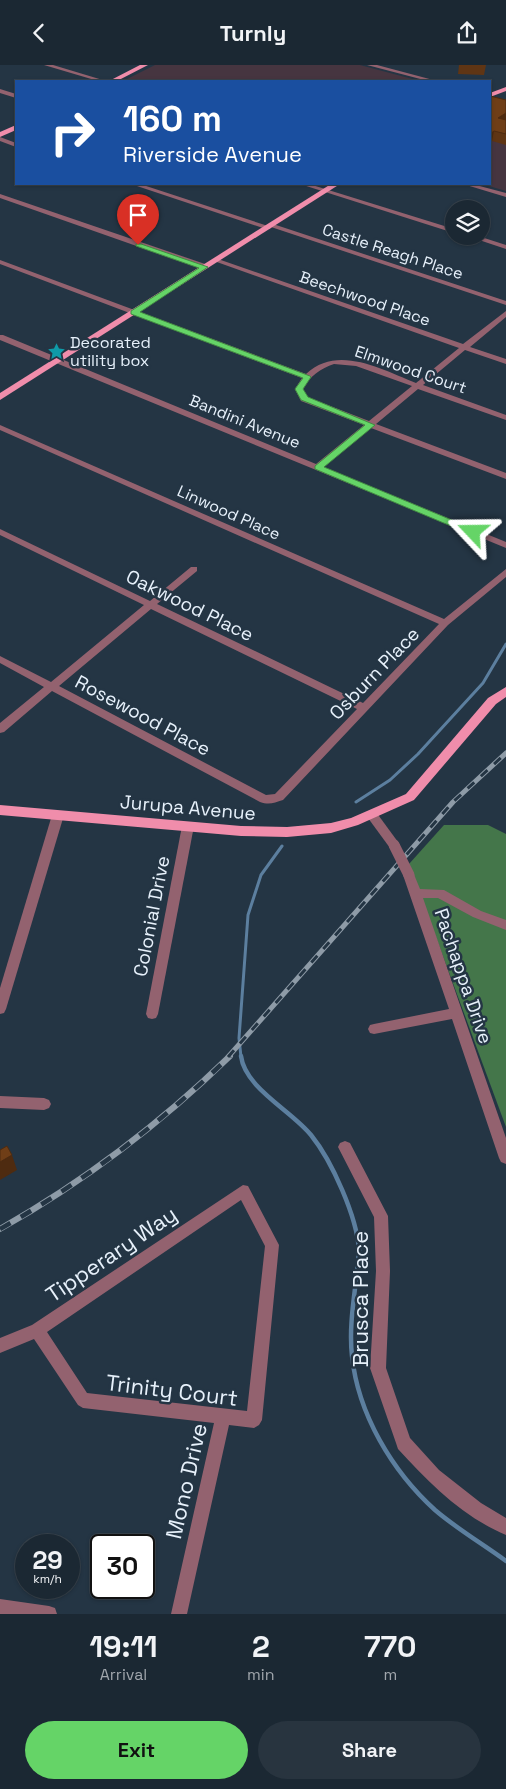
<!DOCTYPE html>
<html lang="en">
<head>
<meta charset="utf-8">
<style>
	body { margin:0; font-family:"Space Grotesk",sans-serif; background:#28343f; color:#f1f3f6; height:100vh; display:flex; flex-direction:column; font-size:19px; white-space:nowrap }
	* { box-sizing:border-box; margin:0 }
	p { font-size:16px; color:#a0a6ac }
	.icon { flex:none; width:28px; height:28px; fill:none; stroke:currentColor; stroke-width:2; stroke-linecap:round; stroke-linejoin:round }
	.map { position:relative; height:1549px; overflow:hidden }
	.side { display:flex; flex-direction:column; background:#1b2833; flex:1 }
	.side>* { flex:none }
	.hud { position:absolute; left:15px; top:15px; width:476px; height:105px; border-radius:0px; box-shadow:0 1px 4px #0004,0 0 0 1px #39444e; background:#1a4fa0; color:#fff; overflow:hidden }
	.fabs { position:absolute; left:445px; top:135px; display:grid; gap:10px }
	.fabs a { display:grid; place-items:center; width:45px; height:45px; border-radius:50%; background:#1b2833; box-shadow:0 1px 4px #0004,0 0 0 1px #39444e; font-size:25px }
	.speed { position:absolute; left:15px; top:1469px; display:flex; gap:10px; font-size:25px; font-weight:700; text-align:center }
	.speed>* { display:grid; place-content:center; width:65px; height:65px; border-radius:50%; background:#1b2833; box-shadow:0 1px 4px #0004,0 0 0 1px #39444e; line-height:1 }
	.speed small { font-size:12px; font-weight:400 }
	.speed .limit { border:2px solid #111; border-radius:8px; background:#fff; color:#111 }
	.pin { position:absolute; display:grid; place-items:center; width:42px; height:42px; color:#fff; margin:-51px -21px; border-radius:50% 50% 50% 0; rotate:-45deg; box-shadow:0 0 5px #0007 }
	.pin .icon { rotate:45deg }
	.me { position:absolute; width:55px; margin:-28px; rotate:293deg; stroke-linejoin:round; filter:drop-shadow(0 0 4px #0008) }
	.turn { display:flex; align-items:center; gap:18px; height:105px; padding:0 25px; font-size:22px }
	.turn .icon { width:65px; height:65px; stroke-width:2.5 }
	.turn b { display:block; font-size:35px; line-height:42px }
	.eta { display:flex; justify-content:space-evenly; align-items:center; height:85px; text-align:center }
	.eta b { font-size:30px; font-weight:700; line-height:35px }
	.action { display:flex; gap:10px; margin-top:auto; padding:10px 25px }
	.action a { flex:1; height:58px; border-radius:30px; background:#65d467; color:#111; font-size:20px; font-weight:700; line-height:58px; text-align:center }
	.action a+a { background:#28343f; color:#f1f3f6 }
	header { display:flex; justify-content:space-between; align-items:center; height:65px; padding:0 25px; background:#1b2833; font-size:22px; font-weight:700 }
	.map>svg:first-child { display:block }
	.education { fill:#463540 }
	.forest { fill:#44764a }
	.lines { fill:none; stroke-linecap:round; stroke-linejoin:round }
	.stream-far1 { stroke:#5c7f9f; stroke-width:3 }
	.stream { stroke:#5c7f9f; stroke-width:4.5 }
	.minor { fill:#93626f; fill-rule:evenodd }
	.major { fill:#f08dab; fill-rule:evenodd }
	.rail-far1-casing { stroke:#8e9ba7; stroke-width:5 }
	.rail-casing { stroke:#8e9ba7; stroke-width:6 }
	.rail-far1 { stroke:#243544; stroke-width:3; stroke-dasharray:9; stroke-linecap:butt }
	.rail { stroke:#243544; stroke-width:4.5; stroke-dasharray:12; stroke-linecap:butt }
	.minor-bridge { stroke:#93626f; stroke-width:11 }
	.wall { fill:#5f3514 }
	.shaded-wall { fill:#4e2b10 }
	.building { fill:#6f3e17; stroke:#4e2b10 }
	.route { fill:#65d467; stroke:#428a43 }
	.labels { text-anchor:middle; stroke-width:5; stroke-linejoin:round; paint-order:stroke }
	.far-street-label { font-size:16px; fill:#e7f1fb; stroke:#243544 }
	.far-poi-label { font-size:16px; fill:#e7f1fb; stroke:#243544; text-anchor:start }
	.street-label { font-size:19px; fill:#e7f1fb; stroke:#243544 }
	.near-street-label { font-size:22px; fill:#e7f1fb; stroke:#243544 }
</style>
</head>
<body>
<header><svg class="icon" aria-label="back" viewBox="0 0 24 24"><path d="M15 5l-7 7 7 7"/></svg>Turnly<svg class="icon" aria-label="share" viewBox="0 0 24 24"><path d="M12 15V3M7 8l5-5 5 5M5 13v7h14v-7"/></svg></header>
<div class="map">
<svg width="506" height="1549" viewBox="0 0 506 1549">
	<rect width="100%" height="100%" fill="#243544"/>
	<g class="education">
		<polygon points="155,0 360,0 420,16 133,16 127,14"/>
		<polygon points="506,34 506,126 482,119 490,119 490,37"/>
	</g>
	<polygon class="forest" points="444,760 488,760 506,769 506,1062 409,799"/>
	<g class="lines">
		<g class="stream-far1">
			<polyline points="356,737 390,715 418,689 483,618 506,579"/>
			<polyline points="241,992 239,973 248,850 261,810 282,781"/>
		</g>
		<path class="stream" d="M241,991c4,32 51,55 70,79 21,26 46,82 48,115 -2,35 -11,71 -7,106 6,58 40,115 83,154 22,19 48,34 71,51"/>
		<g class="minor">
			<polygon points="44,0 53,0 106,16 98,16"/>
			<polygon points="367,0 377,0 437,16 428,16"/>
			<polygon points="0,24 16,29 16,33 0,28"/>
			<polygon points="0,72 16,78 16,82 0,76"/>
			<polygon points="131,119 140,119 268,161 269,159 273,159 506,236 506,240 271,162 270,164 266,164"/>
			<polygon points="300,119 309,119 454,164 454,168"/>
			<polygon points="463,119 472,119 506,128 506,132"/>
			<polygon points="0,129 208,200 209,202 202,204 0,133"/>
			<polygon points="467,171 478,171 506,180 506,184"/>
			<path d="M214,194h4l245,85 43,-33v6l-36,30 36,12v5l-41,-14 -42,35 83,30v5l-88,-31 -42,35 130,49v6l-135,-51 -48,39 183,75v6l-506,-208v-5h3l313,129 48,-39 -63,-24 -6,-12 7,-11 -302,-114v-4l306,114c32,-30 76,-4 110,9l43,-35 -245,-87zM334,299l22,2 56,20 -43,35 -62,-24 -4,-8c6,-12 18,-21 31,-25z"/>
			<path d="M0,360l444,194 62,-50v8l-58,48 -165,175c-9,3 -14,5 -23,2l-208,-111 -48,41 -4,1v-10l44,-36 -44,-24v-7l51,26 93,-77 -144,-70v-6l150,72 41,-34h6v4l-40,33 206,99 76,-79 -439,-194zM151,544l206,100 -82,85 -9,1 -207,-109z"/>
			<polygon points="58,746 64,750 6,944 4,948 0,949 0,923 52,750"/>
			<polygon points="372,746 376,747 398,777 400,780 398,783 390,783 368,753 366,750"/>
			<polygon points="188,757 194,761 158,949 156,953 152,954 148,953 146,949 182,761"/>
			<polygon points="409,806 413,807 420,824 444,825 481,846 506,855 506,865 473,852 438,833 423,833 506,1073 506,1099 501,1097 499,1093 452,954 374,969 370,968 368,964 370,960 374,959 449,944 403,810 405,807"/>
			<polygon points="0,1031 44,1033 49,1035 51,1039 49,1043 44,1045 0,1043"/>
			<path d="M345,1076l5,2 38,73 2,55 -4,97 24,70 29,32 42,33 25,15v17c-43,-18 -77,-52 -108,-86l-2,-6 -26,-75 6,-97 -2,-54 -36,-70 2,-4z"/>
			<path d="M243,1120l5,1 31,59 -17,175 -3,5 -5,3 -25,-3 -42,189h-16l43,-191 -131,-15 -5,-3 -44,-66 -34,14v-15l32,-13zM241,1135l24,46 -18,165 -160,-18 -40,-61z"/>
			<polygon points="0,1534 49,1541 55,1543 57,1549 0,1549"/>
		</g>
		<g class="major">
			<polygon points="140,0 148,0 117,16 109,16"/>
			<polygon points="506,22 506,26 490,32 490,28"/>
			<polygon points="16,60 16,65 0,72 0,67"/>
			<polygon points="331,119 340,119 0,335 0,328"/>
			<polygon points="506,622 506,632 496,639 414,735 358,760 331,768 287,772 241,771 0,750 0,740 241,761 287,762 331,758 351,753 406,729 488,633"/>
		</g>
		<defs>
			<polyline id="rail-far1" points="228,992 453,737 506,688"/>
			<path id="rail" d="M0,1164c85,-48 160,-105 230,-173"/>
		</defs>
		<use href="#rail-far1" class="rail-far1-casing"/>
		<use href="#rail" class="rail-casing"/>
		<use href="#rail-far1" class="rail-far1"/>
		<use href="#rail" class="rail"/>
		<polyline class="minor-bridge" points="394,780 409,810"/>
	</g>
	<g class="wall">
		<polygon points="459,0 486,0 484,10 458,9"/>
		<polygon points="490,31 506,35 506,80 492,76"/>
	</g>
	<g class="shaded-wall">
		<polygon points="506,48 506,57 498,53"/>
		<polygon points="494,66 492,76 490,78 490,69"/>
		<polygon points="12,1090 17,1105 0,1115 0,1097"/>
	</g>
	<g class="building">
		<polygon points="490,31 506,35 506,48 498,53 506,55 506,69 494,66 490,69"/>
		<polygon points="7,1081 12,1090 0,1097 0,1085"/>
	</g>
	<polygon class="route" points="136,179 141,179 208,202 140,247 310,311 311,312 303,324 308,332 375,360 324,402 476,465 476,469 470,469 315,404 315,401 365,360 301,335 295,324 303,313 131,249 131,246 199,203 136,181"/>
	<defs>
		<symbol id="sight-bare" viewBox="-9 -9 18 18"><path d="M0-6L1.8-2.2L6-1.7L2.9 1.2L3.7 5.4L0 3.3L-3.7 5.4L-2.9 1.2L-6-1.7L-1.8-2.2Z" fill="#0f9aa8" stroke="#243544" stroke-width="2.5" paint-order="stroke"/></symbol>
	</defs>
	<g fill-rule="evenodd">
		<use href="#sight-bare" x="44" y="274" width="25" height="25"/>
	</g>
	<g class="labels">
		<g class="far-street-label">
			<text transform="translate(393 186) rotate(18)" y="6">Castle Reagh Place</text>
			<text transform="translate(365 233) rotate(19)" y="6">Beechwood Place</text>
			<text transform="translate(411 304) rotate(19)" y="6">Elmwood Court</text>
			<text transform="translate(245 356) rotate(22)" y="6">Bandini Avenue</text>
			<text transform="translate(229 447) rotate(24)" y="6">Linwood Place</text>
		</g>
		<g class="far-poi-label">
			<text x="70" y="283">Decorated<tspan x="70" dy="18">utility box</tspan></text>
		</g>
		<g class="street-label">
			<text transform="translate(190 540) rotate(26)" y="7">Oakwood Place</text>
			<text transform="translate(374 608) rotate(-46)" y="7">Osburn Place</text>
			<text transform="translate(143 650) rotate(28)" y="7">Rosewood Place</text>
			<text transform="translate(188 742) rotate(5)" y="7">Jurupa Avenue</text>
			<text transform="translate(151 851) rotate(-79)" y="7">Colonial Drive</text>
			<text transform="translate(464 911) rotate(71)" y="7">Pachappa Drive</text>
		</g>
		<g class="near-street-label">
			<text transform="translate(111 1189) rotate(-34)" y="8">Tipperary Way</text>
			<text transform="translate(360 1234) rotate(-90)" y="8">Brusca Place</text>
			<text transform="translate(172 1325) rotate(7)" y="8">Trinity Court</text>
			<text transform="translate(186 1416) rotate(-77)" y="8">Mono Drive</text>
		</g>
	</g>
</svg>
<div class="fabs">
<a><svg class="icon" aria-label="layers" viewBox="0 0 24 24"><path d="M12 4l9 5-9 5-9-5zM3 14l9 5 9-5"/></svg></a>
</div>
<div class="speed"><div>29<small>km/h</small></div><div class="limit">30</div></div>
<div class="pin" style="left:138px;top:180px;background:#d93025"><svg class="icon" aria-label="arrive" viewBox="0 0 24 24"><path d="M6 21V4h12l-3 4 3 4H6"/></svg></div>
<svg class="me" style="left:473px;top:467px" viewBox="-20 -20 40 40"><path d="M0-17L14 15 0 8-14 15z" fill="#65d467" stroke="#fff" stroke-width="4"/></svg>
<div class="hud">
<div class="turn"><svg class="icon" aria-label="right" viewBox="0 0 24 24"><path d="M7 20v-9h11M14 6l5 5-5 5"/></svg><div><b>160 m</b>Riverside Avenue</div></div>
</div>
</div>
<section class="side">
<div class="eta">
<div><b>19:11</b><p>Arrival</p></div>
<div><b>2</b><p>min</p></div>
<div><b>770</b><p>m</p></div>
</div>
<div class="action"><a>Exit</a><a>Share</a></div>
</section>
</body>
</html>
